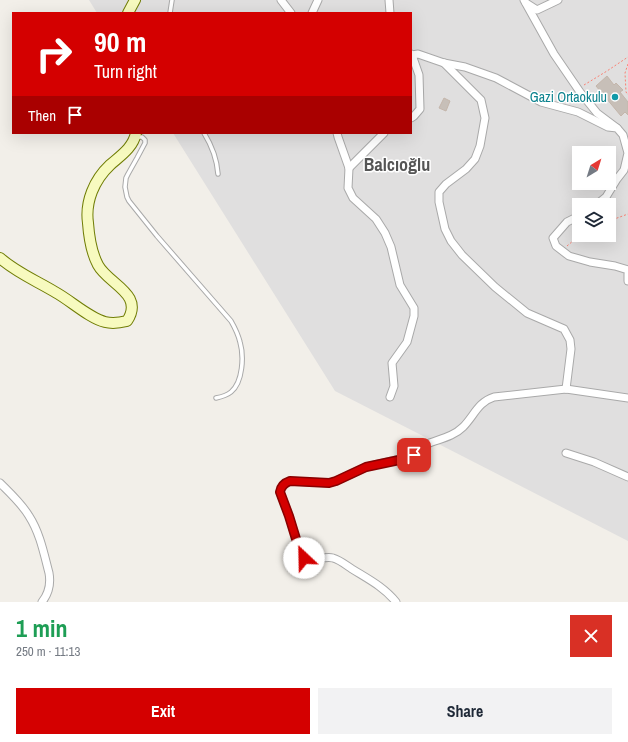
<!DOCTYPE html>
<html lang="en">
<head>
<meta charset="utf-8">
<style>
	body { margin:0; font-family:"Archivo Narrow",sans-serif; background:#f2f2f3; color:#1f2937; height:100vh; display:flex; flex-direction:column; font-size:15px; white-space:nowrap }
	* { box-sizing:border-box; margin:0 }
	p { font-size:13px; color:#747a83 }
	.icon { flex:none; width:22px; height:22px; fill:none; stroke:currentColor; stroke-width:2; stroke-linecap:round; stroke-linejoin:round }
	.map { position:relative; height:602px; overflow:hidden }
	.side { display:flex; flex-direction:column; background:#fff; flex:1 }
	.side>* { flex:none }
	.hud { position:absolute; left:12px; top:12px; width:400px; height:122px; border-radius:0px; box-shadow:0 4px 16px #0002; background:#d40000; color:#fff; overflow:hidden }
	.needle { width:26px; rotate:38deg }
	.fabs { position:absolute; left:572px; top:146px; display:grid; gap:8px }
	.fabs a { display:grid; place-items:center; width:44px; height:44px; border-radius:0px; background:#fff; box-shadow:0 4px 16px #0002; font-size:20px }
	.pin { position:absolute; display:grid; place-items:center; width:34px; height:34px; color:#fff; margin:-17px; border-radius:8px; box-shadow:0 2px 6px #0006 }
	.me { position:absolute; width:44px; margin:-22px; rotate:336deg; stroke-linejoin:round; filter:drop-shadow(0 0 3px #0008) }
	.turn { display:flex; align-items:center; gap:14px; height:84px; padding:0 16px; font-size:18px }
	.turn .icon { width:52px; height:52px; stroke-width:2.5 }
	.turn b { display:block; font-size:28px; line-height:34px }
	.then { display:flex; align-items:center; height:38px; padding:0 16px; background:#0003; gap:8px; font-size:15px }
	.round { display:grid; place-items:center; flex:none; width:42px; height:42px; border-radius:0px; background:#f2f2f3 }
	.head { display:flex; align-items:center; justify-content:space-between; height:68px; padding:0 16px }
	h1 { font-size:24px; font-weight:700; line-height:30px; color:#1e9e55 }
	.action { display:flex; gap:8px; margin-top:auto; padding:8px 16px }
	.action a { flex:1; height:46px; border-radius:0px; background:#d40000; color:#fff; font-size:16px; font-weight:700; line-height:46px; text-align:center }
	.action a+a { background:#f2f2f3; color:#1f2937 }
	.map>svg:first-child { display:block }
	.residential { fill:#e0dfdf; fill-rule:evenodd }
	.building { fill:#c7bfb8; stroke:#c4b6ab }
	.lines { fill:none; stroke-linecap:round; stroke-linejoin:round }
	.lane-casing { stroke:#a9a9a9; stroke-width:5.5 }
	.street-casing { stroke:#a9a9a9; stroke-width:9 }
	.secondary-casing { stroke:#707d05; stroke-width:12 }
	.path { stroke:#fa8072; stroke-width:1; stroke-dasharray:2 2; stroke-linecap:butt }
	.lane { stroke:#fff; stroke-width:3.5 }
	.street { stroke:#fff; stroke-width:7 }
	.secondary { stroke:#f7fabf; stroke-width:10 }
	.route-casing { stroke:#8a0000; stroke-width:10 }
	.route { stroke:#d40000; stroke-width:7 }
	.culture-dot { fill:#0f9aa8; stroke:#fff; stroke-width:1.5 }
	.labels { text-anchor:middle; stroke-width:3; stroke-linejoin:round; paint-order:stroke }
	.culture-label { font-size:14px; fill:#0d838f; stroke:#fff; text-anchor:end }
	.district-label { font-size:18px; font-weight:bold; fill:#555; stroke:#fff }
</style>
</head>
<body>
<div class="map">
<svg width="628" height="602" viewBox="0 0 628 602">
	<rect width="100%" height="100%" fill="#f2efe9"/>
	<path class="residential" d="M89,0h539v541l-293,-150 -162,-258h238v-120h-314zM579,153h30v30h-30zM579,205h30v30h-30z"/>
	<g class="building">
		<polygon points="607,76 614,85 616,83 623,90 620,92 628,102 628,115 625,112 621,116 596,86"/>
		<polygon points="444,98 450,101 446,111 439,108"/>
	</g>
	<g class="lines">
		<defs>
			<g id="lane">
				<polyline points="170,13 172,0"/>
				<path d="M204,133c8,13 13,26 14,41"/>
				<path d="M137,137h5l3,3v3l-8,15 -9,16 -2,4 -1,9 2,10 2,4 28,35 74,85c4,7 7,13 9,21 4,14 3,40 -9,50 -5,4 -10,5 -15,6"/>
			</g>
			<g id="street">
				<polyline points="281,0 291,13"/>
				<polyline points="389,0 390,13"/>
				<polyline points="524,0 554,54 580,92 597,113 617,128"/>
				<polyline points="526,3 537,10 558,0"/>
				<polyline points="312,13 318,0"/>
				<polyline points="411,54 412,55 419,75 420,109 414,116 411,118"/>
				<polyline points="412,55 418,54 444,63 465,67 496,78 541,102 578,112 608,127 617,128 623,135 628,153 624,170 617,179 606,197 596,205"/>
				<polyline points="444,63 481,100 485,118 480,146 475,159 466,169 446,184 439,192 439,202 445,229 451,241 462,255 495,287 527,313 564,329 570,340 571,349 566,389"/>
				<polyline points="337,133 338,137 349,168 348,188 353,198 376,219 385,233 391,247 400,285 414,308 414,316 407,342 392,363 394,386 390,397"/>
				<polyline points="349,168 384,133"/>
				<polyline points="579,216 567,222 553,238 556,246 569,256 590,262 615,266 628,270"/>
				<polyline points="628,274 628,281"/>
				<polyline points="566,453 594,462 628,477"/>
				<path d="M0,483c10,10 22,21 29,33 11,17 15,38 20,57 2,11 0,20 -7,29"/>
				<path d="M396,602c-12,-15 -28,-23 -44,-33 -6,-4 -12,-9 -19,-11 -12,-3 -25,9 -33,-6l-11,-36 -9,-24c1,-6 4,-9 10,-11l39,2 7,-2 30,-14 43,-10c7,-3 11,-10 18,-13 12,-5 26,-7 36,-17 11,-11 15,-25 31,-30l72,-8 62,9"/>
			</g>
			<g id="secondary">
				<polyline points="128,13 135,0"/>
				<path d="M0,258c17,15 37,23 55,34 15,8 34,26 50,30 8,2 14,1 22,-1 18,-27 -19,-37 -29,-56 -7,-13 -9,-28 -10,-42 -3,-21 6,-43 22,-58 10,-9 23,-17 26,-32"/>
			</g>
		</defs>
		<use href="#lane" class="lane-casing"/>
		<use href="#street" class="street-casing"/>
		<use href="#secondary" class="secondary-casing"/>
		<g class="path">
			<polyline points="628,64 625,73 626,92 628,95"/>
			<polyline points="584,85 607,71 628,57"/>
			<polyline points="609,221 628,214"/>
			<polyline points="567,246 580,235"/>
		</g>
		<use href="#lane" class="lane"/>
		<use href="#street" class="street"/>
		<use href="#secondary" class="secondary"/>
	</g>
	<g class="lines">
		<defs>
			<path id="route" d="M304,558l-4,-6 -11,-36 -9,-24c1,-6 4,-9 10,-11l39,2 7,-2 30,-14 38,-8 6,-2 4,-2"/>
		</defs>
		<use href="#route" class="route-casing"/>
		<use href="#route" class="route"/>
	</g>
	<circle class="culture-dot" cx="615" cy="97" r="4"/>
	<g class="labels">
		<g class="culture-label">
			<text x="607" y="102">Gazi Ortaokulu</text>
		</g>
		<g class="district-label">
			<text x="397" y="171">Balcıoğlu</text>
		</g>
	</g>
</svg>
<div class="fabs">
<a><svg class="needle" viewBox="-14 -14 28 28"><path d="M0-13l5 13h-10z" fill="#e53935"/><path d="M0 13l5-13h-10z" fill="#747a83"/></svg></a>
<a><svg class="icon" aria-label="layers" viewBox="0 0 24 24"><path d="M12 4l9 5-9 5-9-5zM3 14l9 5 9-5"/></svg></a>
</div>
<div class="pin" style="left:414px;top:455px;background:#d93025"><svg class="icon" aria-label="arrive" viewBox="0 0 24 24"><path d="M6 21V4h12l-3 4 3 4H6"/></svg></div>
<svg class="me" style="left:304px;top:558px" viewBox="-20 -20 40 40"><circle r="19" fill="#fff"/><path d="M0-13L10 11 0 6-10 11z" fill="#d40000"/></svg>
<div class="hud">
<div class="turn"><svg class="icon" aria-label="right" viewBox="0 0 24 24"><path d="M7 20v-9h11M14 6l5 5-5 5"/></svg><div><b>90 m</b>Turn right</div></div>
<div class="then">Then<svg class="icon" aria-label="arrive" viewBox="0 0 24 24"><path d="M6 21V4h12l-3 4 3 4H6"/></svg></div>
</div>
</div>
<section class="side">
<div class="head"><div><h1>1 min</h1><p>250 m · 11:13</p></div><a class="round" style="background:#d93025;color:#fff"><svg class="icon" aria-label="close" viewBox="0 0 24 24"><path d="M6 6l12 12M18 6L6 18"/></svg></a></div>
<div class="action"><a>Exit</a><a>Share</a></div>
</section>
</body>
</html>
